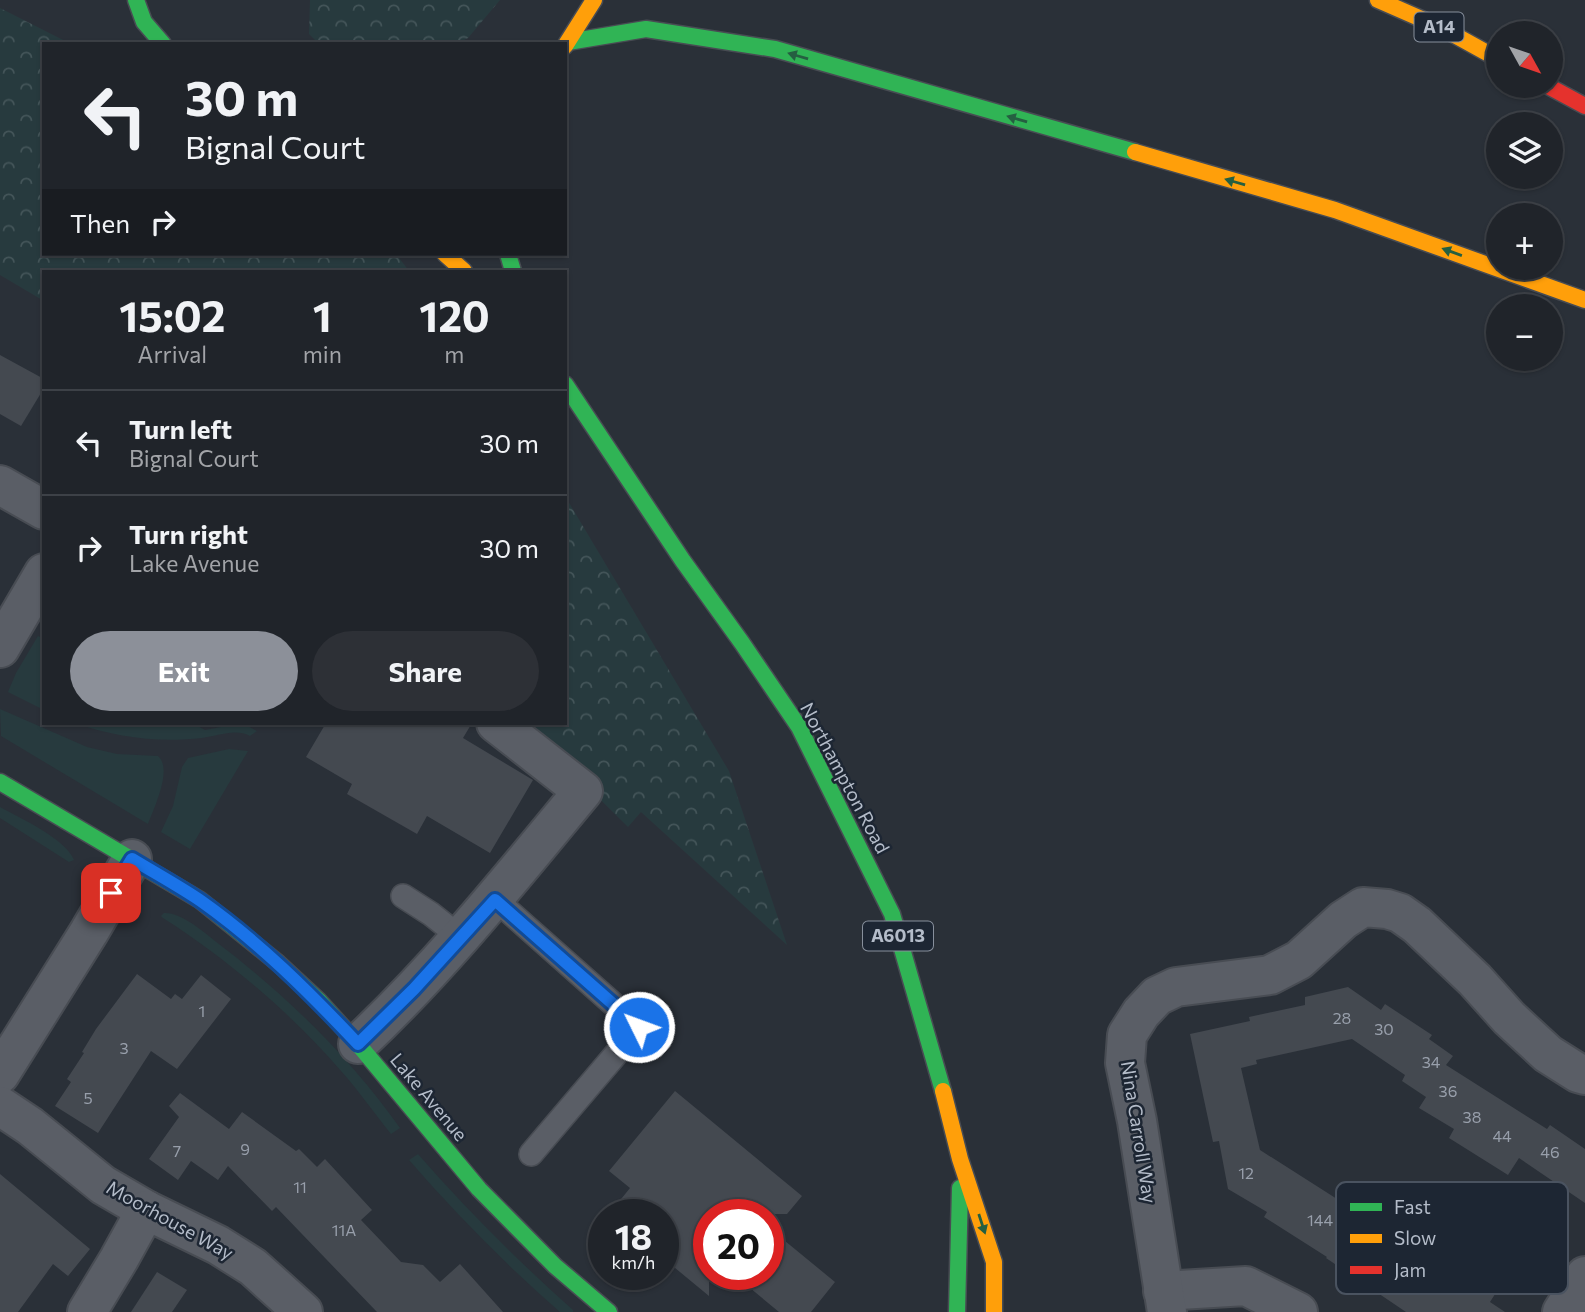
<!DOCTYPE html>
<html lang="en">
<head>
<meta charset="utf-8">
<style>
	body { margin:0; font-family:Commissioner,sans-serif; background:#2d3036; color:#f1f3f6; height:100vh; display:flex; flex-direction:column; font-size:26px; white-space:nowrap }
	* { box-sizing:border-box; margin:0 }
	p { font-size:23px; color:#a2a4a8 }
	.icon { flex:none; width:38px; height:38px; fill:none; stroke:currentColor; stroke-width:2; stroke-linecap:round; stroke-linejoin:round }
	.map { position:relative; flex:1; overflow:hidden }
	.panel { position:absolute; left:42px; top:270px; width:525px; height:455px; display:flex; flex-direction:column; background:#20242a; border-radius:0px; box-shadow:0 2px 5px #0004,0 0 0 2px #3d4147 }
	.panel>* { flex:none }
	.top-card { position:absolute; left:42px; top:42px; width:525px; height:214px; border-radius:0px; box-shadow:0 2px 5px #0004,0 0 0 2px #3d4147; background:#20242a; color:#f1f3f6; overflow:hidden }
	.needle { width:46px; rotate:130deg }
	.controls { position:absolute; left:1486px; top:21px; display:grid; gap:14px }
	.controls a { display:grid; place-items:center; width:77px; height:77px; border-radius:50%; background:#20242a; box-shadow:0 2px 5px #0004,0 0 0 2px #3d4147; font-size:35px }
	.speed { position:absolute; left:588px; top:1199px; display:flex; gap:14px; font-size:35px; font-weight:700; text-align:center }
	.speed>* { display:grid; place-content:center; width:91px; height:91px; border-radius:50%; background:#20242a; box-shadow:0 2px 5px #0004,0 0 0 2px #3d4147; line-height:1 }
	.speed small { font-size:18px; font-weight:400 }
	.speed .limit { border:10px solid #d22; background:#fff; color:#111 }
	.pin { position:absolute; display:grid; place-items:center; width:60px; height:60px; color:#fff; margin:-30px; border-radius:14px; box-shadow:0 4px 10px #0006 }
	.me { position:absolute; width:77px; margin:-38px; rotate:312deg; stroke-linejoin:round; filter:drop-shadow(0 0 5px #0008) }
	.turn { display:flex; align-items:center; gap:24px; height:147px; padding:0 28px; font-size:32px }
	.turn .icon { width:91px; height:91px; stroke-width:2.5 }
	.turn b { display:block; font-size:49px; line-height:60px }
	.then { display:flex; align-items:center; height:66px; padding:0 28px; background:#0003; gap:14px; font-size:26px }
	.eta { display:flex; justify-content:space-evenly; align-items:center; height:119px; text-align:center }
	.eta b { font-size:42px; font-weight:700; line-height:49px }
	.button { display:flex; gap:14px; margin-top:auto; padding:14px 28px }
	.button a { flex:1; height:80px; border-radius:42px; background:#8c9099; color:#fff; font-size:28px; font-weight:700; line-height:80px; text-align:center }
	.button a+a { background:#2d3036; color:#f1f3f6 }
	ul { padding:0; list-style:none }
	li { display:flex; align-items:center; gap:21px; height:105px; padding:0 28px; border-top:2px solid #3d4147 }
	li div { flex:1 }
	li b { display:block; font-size:26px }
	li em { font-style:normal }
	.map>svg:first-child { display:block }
	.grass { fill:#273a3e }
	.forest { fill:url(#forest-crowns) }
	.building { fill:#444950 }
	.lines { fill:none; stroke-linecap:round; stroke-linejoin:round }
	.lane-casing { stroke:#484c53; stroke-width:26 }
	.street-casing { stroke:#484c53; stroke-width:42 }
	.fast-casing { stroke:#484c53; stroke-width:19 }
	.slow-casing { stroke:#484c53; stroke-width:19 }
	.jam-casing { stroke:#484c53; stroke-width:19 }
	.lane { stroke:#5a5e66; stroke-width:23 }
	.street { stroke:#5a5e66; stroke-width:38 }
	.fast { stroke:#30b455; stroke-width:16 }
	.slow { stroke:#ff9f0a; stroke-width:16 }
	.jam { stroke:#e5322d; stroke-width:16 }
	.oneway { fill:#255f41 }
	.route-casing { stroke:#114b97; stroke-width:18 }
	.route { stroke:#1a73e8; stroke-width:12 }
	.labels { text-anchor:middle; stroke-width:5; stroke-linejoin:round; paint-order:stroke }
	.number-label { font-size:16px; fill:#989fab }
	.shield { fill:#1d2633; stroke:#878f9c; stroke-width:2 }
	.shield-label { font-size:18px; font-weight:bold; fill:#b4bcc9 }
	.street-label { font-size:19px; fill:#b4bcc9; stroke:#1d2633 }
	.key { fill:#1d2633; stroke:#4a5360; stroke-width:2 }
	.key-label { font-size:19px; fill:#b4bcc9 }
</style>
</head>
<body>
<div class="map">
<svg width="1585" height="1312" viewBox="0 0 1585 1312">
	<defs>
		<pattern id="forest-crowns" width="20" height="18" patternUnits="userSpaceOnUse" patternTransform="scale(1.75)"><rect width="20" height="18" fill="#273a3e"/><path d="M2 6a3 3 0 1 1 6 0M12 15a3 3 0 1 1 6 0" fill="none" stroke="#445559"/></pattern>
	</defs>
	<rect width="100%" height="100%" fill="#2a3038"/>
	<g class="grass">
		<polygon points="38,636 44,639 44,710 8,692 16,673"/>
		<path d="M0,709l87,38 30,7 41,2c15,13 -4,52 -10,68l-147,-88z"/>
		<path d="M74,723h118l13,7 37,-7 15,8 -7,5c-14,-8 -33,0 -48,2 -46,5 -85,-1 -128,-15z"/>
		<polygon points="229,749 248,751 190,849 161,832 173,806 182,767 188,758"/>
		<path d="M0,807c20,11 66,32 74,53l-5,2 -69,-44z"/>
		<path d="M164,913c16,-1 39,18 51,28 70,53 134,115 185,187l-9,6c-17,-21 -32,-43 -50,-63 -49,-57 -115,-113 -178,-153l-2,-2z"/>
		<path d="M418,1154c48,55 100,107 155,156v2h-13c-54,-47 -104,-98 -151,-152z"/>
	</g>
	<g class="forest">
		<polygon points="310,0 500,0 468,38 456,44 319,44 309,34"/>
		<polygon points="0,8 71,44 44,44 44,254 396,254 409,271 44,271 44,301 0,275"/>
		<polygon points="565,496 729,771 787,945 641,812 628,827 523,723 565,723"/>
	</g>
	<g class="building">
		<polygon points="0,355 44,379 44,388 21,426 0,414"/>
		<polygon points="326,723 472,723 463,738 533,780 490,853 427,816 417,834 347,794 352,784 306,757"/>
		<polygon points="137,974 171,999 175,994 182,999 201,975 231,999 177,1069 151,1051 98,1133 55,1106 71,1082 67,1079 84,1053 82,1052 96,1029"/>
		<polygon points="1348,987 1381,1010 1385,1004 1432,1035 1429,1039 1453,1056 1446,1065 1547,1129 1550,1125 1585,1149 1585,1203 1519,1158 1508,1175 1449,1138 1454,1129 1419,1108 1426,1097 1402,1081 1405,1075 1352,1039 1256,1060 1257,1064 1241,1068 1260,1150 1348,1206 1347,1208 1455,1279 1487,1229 1522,1252 1490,1302 1505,1312 1406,1312 1326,1258 1327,1257 1264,1217 1267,1212 1228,1189 1219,1141 1213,1142 1190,1034 1250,1021 1249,1017 1305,1005 1305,997"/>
		<polygon points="675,1091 802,1196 787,1214 709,1214 709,1296 663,1258 663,1214 609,1214 630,1188 609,1171"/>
		<polygon points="180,1093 229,1129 242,1112 296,1151 299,1149 317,1167 325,1159 372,1210 361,1220 401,1262 423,1265 440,1282 460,1264 503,1312 377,1312 276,1207 272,1211 228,1166 218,1180 191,1161 178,1180 149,1159 179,1117 169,1106"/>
		<polygon points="0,1174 90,1249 68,1276 53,1264 18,1312 0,1312"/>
		<polygon points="768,1227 835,1282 811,1312 779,1312 733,1274 768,1274"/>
		<polygon points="157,1272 187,1290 172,1312 131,1312"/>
	</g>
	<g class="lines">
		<defs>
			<g id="lane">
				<polyline points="403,896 431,914 460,937"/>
				<polyline points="495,899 639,1027 531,1154"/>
			</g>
			<g id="street">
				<polyline points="0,485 44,510"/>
				<polyline points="0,648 44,573"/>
				<path d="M358,1044c83,-78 153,-166 225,-253l-87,-68"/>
				<polyline points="0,1074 89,932 132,859"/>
				<polyline points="0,1106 30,1126 103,1185 146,1210 218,1245 253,1267 303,1312"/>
				<polyline points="1163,1291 1246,1286 1298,1312"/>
				<polyline points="87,1312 119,1259 146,1210"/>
				<polyline points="1167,1312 1137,1121 1125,1063 1127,1035 1141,1013 1157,996 1176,987 1270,975 1299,960 1343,920 1363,907 1387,909 1400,913 1417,925 1475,980 1509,1018 1548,1054 1578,1073 1585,1075"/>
				<polyline points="1562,1312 1585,1276"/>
			</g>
			<g id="fast">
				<polyline points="136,0 144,22 163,44"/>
				<polyline points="568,42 646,29 775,49 1135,152"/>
				<polyline points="508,254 513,271"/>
				<polyline points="565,384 683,561 742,643 799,727 892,914 943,1091"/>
				<polyline points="0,782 200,900 278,963 318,1000 358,1044 479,1189 555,1266 609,1312"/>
				<polyline points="957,1312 960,1188"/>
			</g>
			<g id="slow">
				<polyline points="1378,0 1442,28 1498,59"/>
				<polyline points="565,46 594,0"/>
				<polyline points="1135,152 1335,210 1585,300"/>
				<polyline points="445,254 464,271"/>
				<polyline points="943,1091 960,1159 994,1262 994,1312"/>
			</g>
			<polyline id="jam" points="1548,86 1585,106"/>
		</defs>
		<use href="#lane" class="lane-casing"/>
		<use href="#street" class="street-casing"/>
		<use href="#fast" class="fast-casing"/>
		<use href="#slow" class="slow-casing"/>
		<use href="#jam" class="jam-casing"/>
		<use href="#lane" class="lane"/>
		<use href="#street" class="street"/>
		<use href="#fast" class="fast"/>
		<use href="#slow" class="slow"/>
		<use href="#jam" class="jam"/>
	</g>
	<defs><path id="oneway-solid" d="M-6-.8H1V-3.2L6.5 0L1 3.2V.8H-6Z" transform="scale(1.75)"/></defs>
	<g class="oneway">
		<use href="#oneway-solid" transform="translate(798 56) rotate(-164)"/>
		<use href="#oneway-solid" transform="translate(1017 119) rotate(-164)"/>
		<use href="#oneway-solid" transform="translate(1235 182) rotate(-164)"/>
		<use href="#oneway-solid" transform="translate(1452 252) rotate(-160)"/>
		<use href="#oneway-solid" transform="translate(982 1224) rotate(72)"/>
	</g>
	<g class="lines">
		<defs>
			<path id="route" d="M111,893l21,-34c23,14 47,27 69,42 58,41 108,91 157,143l56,-55 81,-89 144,127"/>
		</defs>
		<use href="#route" class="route-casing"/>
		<use href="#route" class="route"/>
	</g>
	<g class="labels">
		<g class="number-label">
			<text x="202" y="1017">1</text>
			<text x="1342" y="1024">28</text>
			<text x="1384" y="1035">30</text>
			<text x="124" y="1054">3</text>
			<text x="1431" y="1068">34</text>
			<text x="1448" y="1097">36</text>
			<text x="88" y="1104">5</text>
			<text x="1472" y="1123">38</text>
			<text x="1502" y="1142">44</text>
			<text x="245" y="1155">9</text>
			<text x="177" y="1157">7</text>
			<text x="1550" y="1158">46</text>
			<text x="1246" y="1179">12</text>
			<text x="300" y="1193">11</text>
			<text x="1320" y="1226">144</text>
			<text x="344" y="1236">11A</text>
		</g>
		<g class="shield">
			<rect x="1414.5" y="12.5" width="49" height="29" rx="5"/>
			<rect x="863" y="921.5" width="70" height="29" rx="5"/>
		</g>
		<g class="shield-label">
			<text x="1439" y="33">A14</text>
			<text x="898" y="942">A6013</text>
		</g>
		<g class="street-label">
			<text transform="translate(845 778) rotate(62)" y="7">Northampton Road</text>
			<text transform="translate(429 1097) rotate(50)" y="7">Lake Avenue</text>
			<text transform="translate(1139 1132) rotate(81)" y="7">Nina Carroll Way</text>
			<text transform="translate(170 1220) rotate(29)" y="7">Moorhouse Way</text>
		</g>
	</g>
	<rect x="1336" y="1182" width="232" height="112" rx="10" class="key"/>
	<rect x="1350" y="1203" width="32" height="8" fill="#30b455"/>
	<rect x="1350" y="1234" width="32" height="9" fill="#ff9f0a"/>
	<rect x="1350" y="1266" width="32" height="8" fill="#e5322d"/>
	<g class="key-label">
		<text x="1394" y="1214">Fast</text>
		<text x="1394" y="1245">Slow</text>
		<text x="1394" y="1277">Jam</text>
	</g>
</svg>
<div class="controls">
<a><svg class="needle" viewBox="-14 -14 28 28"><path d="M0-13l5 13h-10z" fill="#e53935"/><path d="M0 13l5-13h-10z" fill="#a2a4a8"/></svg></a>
<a><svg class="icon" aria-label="layers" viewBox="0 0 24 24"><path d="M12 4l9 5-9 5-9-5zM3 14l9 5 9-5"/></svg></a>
<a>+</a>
<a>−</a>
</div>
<div class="speed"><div>18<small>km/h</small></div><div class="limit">20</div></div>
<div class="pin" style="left:111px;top:893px;background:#d93025"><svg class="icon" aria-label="arrive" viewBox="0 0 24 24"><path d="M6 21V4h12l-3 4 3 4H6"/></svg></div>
<svg class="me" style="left:639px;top:1027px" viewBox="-20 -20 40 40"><circle r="17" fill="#1a73e8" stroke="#fff" stroke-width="3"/><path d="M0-11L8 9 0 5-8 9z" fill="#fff"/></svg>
<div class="top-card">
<div class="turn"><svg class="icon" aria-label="left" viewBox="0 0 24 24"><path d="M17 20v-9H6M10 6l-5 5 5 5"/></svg><div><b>30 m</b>Bignal Court</div></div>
<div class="then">Then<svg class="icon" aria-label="right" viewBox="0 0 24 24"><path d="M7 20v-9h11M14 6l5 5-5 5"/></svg></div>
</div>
<section class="panel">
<div class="eta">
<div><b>15:02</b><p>Arrival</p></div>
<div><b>1</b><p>min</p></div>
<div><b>120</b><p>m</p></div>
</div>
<ul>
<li><svg class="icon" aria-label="left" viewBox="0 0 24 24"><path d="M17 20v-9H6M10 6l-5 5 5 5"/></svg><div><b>Turn left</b><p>Bignal Court</p></div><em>30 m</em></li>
<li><svg class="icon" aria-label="right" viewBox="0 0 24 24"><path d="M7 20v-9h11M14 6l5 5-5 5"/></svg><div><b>Turn right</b><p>Lake Avenue</p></div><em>30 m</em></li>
</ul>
<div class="button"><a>Exit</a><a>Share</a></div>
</section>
</div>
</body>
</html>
